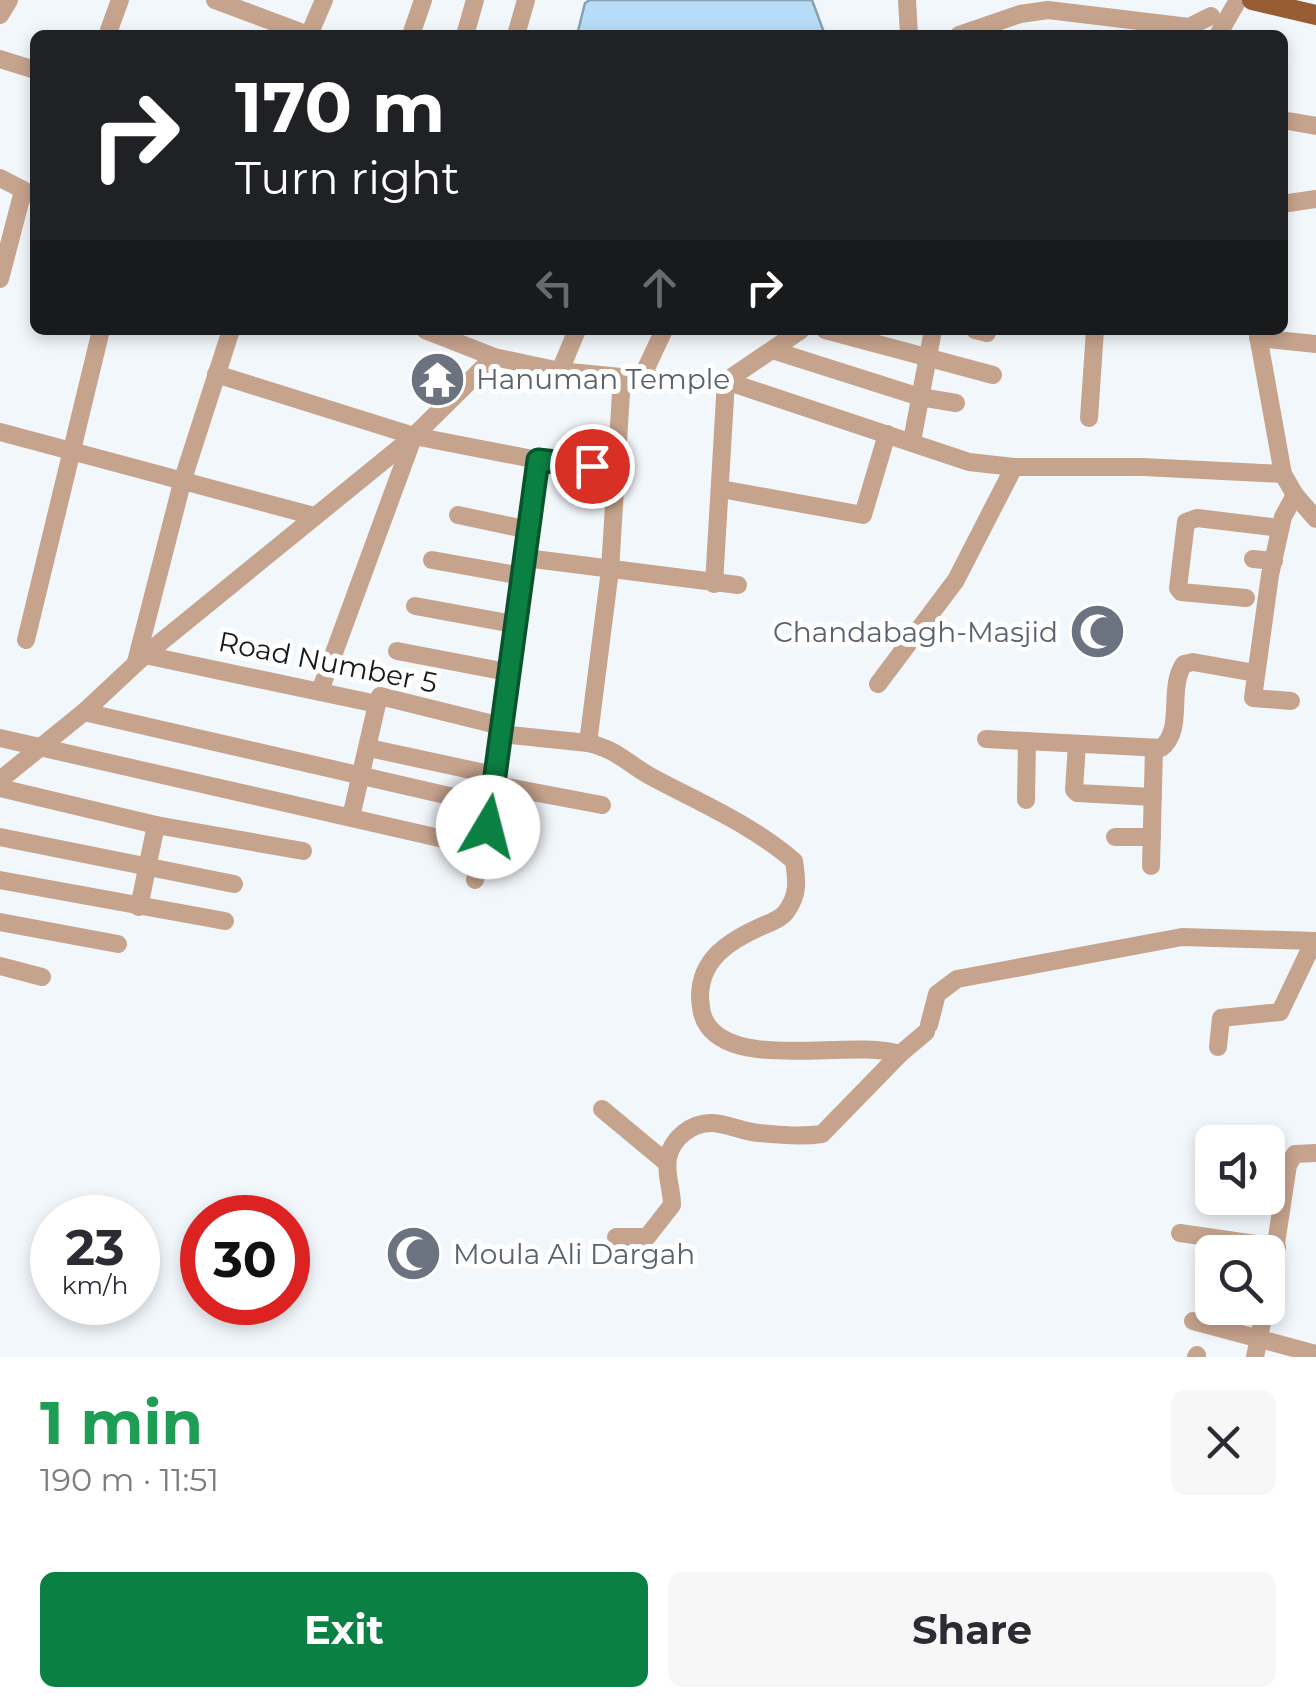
<!DOCTYPE html>
<html lang="en">
<head>
<meta charset="utf-8">
<style>
	body { margin:0; font-family:Montserrat,sans-serif; background:#f7f7f7; color:#2b2b33; height:100vh; display:flex; flex-direction:column; font-size:38px; white-space:nowrap }
	* { box-sizing:border-box; margin:0 }
	p { font-size:32px; color:#7c7c81 }
	.icon { flex:none; width:55px; height:55px; fill:none; stroke:currentColor; stroke-width:2; stroke-linecap:round; stroke-linejoin:round }
	.map { position:relative; height:1357px; overflow:hidden }
	.side { display:flex; flex-direction:column; background:#fff; flex:1 }
	.side>* { flex:none }
	.guide { position:absolute; left:30px; top:30px; width:1258px; height:305px; border-radius:15px; box-shadow:0 5px 15px #0003; background:#202124; color:#fff; overflow:hidden }
	.buttons { position:absolute; left:1195px; top:1125px; display:grid; gap:20px }
	.buttons a { display:grid; place-items:center; width:90px; height:90px; border-radius:15px; background:#fff; box-shadow:0 5px 15px #0003; font-size:50px }
	.speed { position:absolute; left:30px; top:1195px; display:flex; gap:20px; font-size:50px; font-weight:700; text-align:center }
	.speed>* { display:grid; place-content:center; width:130px; height:130px; border-radius:50%; background:#fff; box-shadow:0 5px 15px #0003; line-height:1 }
	.speed small { font-size:25px; font-weight:400 }
	.speed .limit { border:15px solid #d22; background:#fff; color:#111 }
	.pin { position:absolute; display:grid; place-items:center; width:85px; height:85px; color:#fff; margin:-42px; border:5px solid #fff; border-radius:50%; box-shadow:0 2px 10px #0007 }
	.me { position:absolute; width:110px; margin:-55px; rotate:8deg; stroke-linejoin:round; filter:drop-shadow(0 0 8px #0008) }
	.turn { display:flex; align-items:center; gap:35px; height:210px; padding:0 40px; font-size:45px }
	.turn .icon { width:130px; height:130px; stroke-width:2.5 }
	.turn b { display:block; font-size:70px; line-height:85px }
	.lanes { display:flex; align-items:center; height:95px; padding:0 40px; background:#0003; justify-content:center; gap:50px; direction:ltr }
	.lanes .off { opacity:.35 }
	.round { display:grid; place-items:center; flex:none; width:105px; height:105px; border-radius:15px; background:#f7f7f7 }
	.head { display:flex; align-items:center; justify-content:space-between; height:170px; padding:0 40px }
	h1 { font-size:60px; font-weight:700; line-height:75px; color:#1e9e55 }
	.cta { display:flex; gap:20px; margin-top:auto; padding:20px 40px }
	.cta a { flex:1; height:115px; border-radius:15px; background:#0b8043; color:#fff; font-size:40px; font-weight:700; line-height:115px; text-align:center }
	.cta a+a { background:#f7f7f7; color:#2b2b33 }
	.map>svg:first-child { display:block }
	.water { fill:#b7dcf7; stroke:#87a1b4; stroke-width:2.5 }
	.lines { fill:none; stroke-linecap:round; stroke-linejoin:round }
	.minor { stroke:#c6a38d; stroke-width:18 }
	.major { stroke:#985c33; stroke-width:20 }
	.route-casing { stroke:#07532c; stroke-width:25 }
	.route { stroke:#0b8043; stroke-width:18 }
	.labels { text-anchor:middle; stroke-width:10; stroke-linejoin:round; paint-order:stroke }
	.worship-label { font-size:28px; fill:#5b616d; stroke:#fff; text-anchor:start }
	.street-label { font-size:28px; fill:#161819; stroke:#fff }
</style>
</head>
<body>
<div class="map">
<svg width="1316" height="1357" viewBox="0 0 1316 1357">
	<rect width="100%" height="100%" fill="#f2f7fb"/>
	<polygon class="water" points="590,0 812,0 825,35 577,35 585,3"/>
	<g class="lines">
		<g class="minor">
			<polyline points="215,0 308,35"/>
			<polyline points="907,0 909,35"/>
			<polyline points="0,15 9,0"/>
			<polyline points="109,30 120,0"/>
			<polyline points="309,35 324,0"/>
			<polyline points="411,35 423,0"/>
			<polyline points="465,35 475,0"/>
			<polyline points="516,35 526,0"/>
			<polyline points="959,35 1020,14 1048,10 1189,27 1211,16"/>
			<polyline points="1218,35 1238,0"/>
			<polyline points="0,59 35,70"/>
			<polyline points="1282,120 1316,126"/>
			<polyline points="0,178 35,196"/>
			<polyline points="1282,204 1316,199"/>
			<polyline points="0,279 23,191"/>
			<polyline points="425,330 494,357 560,371 641,379 726,381 801,330"/>
			<polyline points="825,330 993,375"/>
			<polyline points="975,330 987,333"/>
			<polyline points="1257,330 1283,474 1295,495 1316,519"/>
			<polyline points="1258,338 1316,344"/>
			<polyline points="772,350 920,397 956,403"/>
			<polyline points="560,371 577,330"/>
			<polyline points="216,374 414,436 538,460 619,469"/>
			<polyline points="641,379 664,330"/>
			<polyline points="726,381 969,462 1014,467 1143,467 1283,474"/>
			<polyline points="1089,418 1095,330"/>
			<polyline points="0,432 314,516"/>
			<polyline points="912,441 933,330"/>
			<polyline points="721,489 863,515 887,434"/>
			<polyline points="458,515 529,530"/>
			<polyline points="526,558 738,585"/>
			<polyline points="1253,559 1274,561"/>
			<polyline points="432,560 522,576"/>
			<polyline points="714,584 726,381"/>
			<polyline points="1246,598 1181,592 1178,588 1186,522 1197,518 1280,528"/>
			<polyline points="415,606 514,624"/>
			<polyline points="26,640 101,330"/>
			<polyline points="397,651 507,672"/>
			<polyline points="145,655 377,704 380,696 501,726"/>
			<polyline points="136,662 183,479 231,330"/>
			<polyline points="878,684 956,580 1014,467"/>
			<polyline points="320,691 413,438"/>
			<polyline points="1291,701 1253,698 1270,575 1283,517 1295,495"/>
			<polyline points="84,712 493,806"/>
			<polyline points="500,734 588,743 610,570 622,377"/>
			<polyline points="0,738 483,848"/>
			<path d="M986,739l175,9c24,-18 6,-60 23,-84l9,-2 62,11"/>
			<path d="M588,743c30,7 37,19 62,33 50,27 101,48 144,85 3,20 5,33 -8,51 -5,7 -17,11 -26,15 -31,14 -60,32 -60,70 1,11 1,19 8,29 32,44 142,13 192,28"/>
			<polyline points="1077,744 1074,790 1077,793 1153,797"/>
			<polyline points="369,748 494,775"/>
			<polyline points="0,780 84,712 145,655 414,436 494,357"/>
			<polyline points="496,785 602,805"/>
			<polyline points="0,788 156,825 303,851"/>
			<polyline points="1026,800 1027,741"/>
			<polyline points="351,817 377,704"/>
			<polyline points="0,837 234,884"/>
			<polyline points="1115,837 1152,837"/>
			<polyline points="1151,866 1154,748"/>
			<polyline points="0,880 225,921"/>
			<polyline points="475,880 496,785 494,775 538,460"/>
			<polyline points="139,907 156,825"/>
			<polyline points="0,922 118,944"/>
			<polyline points="0,966 42,977"/>
			<polyline points="929,1025 937,994 957,979 1182,937 1316,941"/>
			<polyline points="1218,1047 1221,1018 1280,1012 1314,941"/>
			<polyline points="602,1109 667,1163"/>
			<polyline points="1180,1233 1277,1247"/>
			<path d="M616,1237h31l25,-32c0,-16 -7,-31 -4,-47 4,-20 24,-36 45,-35 15,1 31,9 46,10 21,2 43,4 63,1l78,-80 26,-22"/>
			<polyline points="1268,1296 1288,1165 1295,1154 1316,1153"/>
			<polyline points="1193,1321 1316,1354"/>
			<polyline points="1196,1357 1197,1355"/>
			<polyline points="1255,1357 1265,1308"/>
		</g>
		<polyline class="major" points="1252,0 1316,15"/>
	</g>
	<g class="lines">
		<defs>
			<polyline id="route" points="488,827 538,460 592,466"/>
		</defs>
		<use href="#route" class="route-casing"/>
		<use href="#route" class="route"/>
	</g>
	<defs>
		<symbol id="temple-disc" viewBox="-11 -11 22 22"><circle r="9.5" fill="#6b7280" stroke="#fff"/><path d="M0-6L5-2H3V0L6.5 2.5H4V6H1.5V3h-3V6H-4V2.5H-6.5L-3 0V-2H-5Z" fill="#fff"/></symbol>
		<symbol id="mosque-disc" viewBox="-11 -11 22 22"><circle r="9.5" fill="#6b7280" stroke="#fff"/><path d="M3.5-4.9A6 6 0 1 0 3.5 4.9A5 5 0 1 1 3.5-4.9Z" fill="#fff"/></symbol>
	</defs>
	<g fill-rule="evenodd">
		<use href="#temple-disc" x="406" y="348" width="63" height="63"/>
		<use href="#mosque-disc" x="1066" y="600" width="63" height="63"/>
		<use href="#mosque-disc" x="382" y="1222" width="63" height="63"/>
	</g>
	<g class="labels">
		<g class="worship-label">
			<text x="476" y="389">Hanuman Temple</text>
			<text x="1058" y="642" text-anchor="end">Chandabagh-Masjid</text>
			<text x="453" y="1264">Moula Ali Dargah</text>
		</g>
		<g class="street-label">
			<text transform="translate(328 662) rotate(11)" y="10">Road Number 5</text>
		</g>
	</g>
</svg>
<div class="buttons">
<a><svg class="icon" aria-label="sound" viewBox="0 0 24 24"><path d="M4 9h4l5-4v14l-5-4H4zM17 9q2 3 0 6"/></svg></a>
<a><svg class="icon" aria-label="search" viewBox="0 0 24 24"><circle cx="10" cy="10" r="6"/><path d="M15 15l6 6"/></svg></a>
</div>
<div class="speed"><div>23<small>km/h</small></div><div class="limit">30</div></div>
<div class="pin" style="left:592px;top:466px;background:#d93025"><svg class="icon" aria-label="arrive" viewBox="0 0 24 24"><path d="M6 21V4h12l-3 4 3 4H6"/></svg></div>
<svg class="me" style="left:488px;top:827px" viewBox="-20 -20 40 40"><circle r="19" fill="#fff"/><path d="M0-13L10 11 0 6-10 11z" fill="#0b8043"/></svg>
<div class="guide">
<div class="turn"><svg class="icon" aria-label="right" viewBox="0 0 24 24"><path d="M7 20v-9h11M14 6l5 5-5 5"/></svg><div><b>170 m</b>Turn right</div></div>
<div class="lanes"><svg class="icon off" aria-label="left" viewBox="0 0 24 24"><path d="M17 20v-9H6M10 6l-5 5 5 5"/></svg><svg class="icon off" aria-label="ahead" viewBox="0 0 24 24"><path d="M12 20V5M6 11l6-6 6 6"/></svg><svg class="icon" aria-label="right" viewBox="0 0 24 24"><path d="M7 20v-9h11M14 6l5 5-5 5"/></svg></div>
</div>
</div>
<section class="side">
<div class="head"><div><h1>1 min</h1><p>190 m · 11:51</p></div><a class="round"><svg class="icon" aria-label="close" viewBox="0 0 24 24"><path d="M6 6l12 12M18 6L6 18"/></svg></a></div>
<div class="cta"><a>Exit</a><a>Share</a></div>
</section>
</body>
</html>
